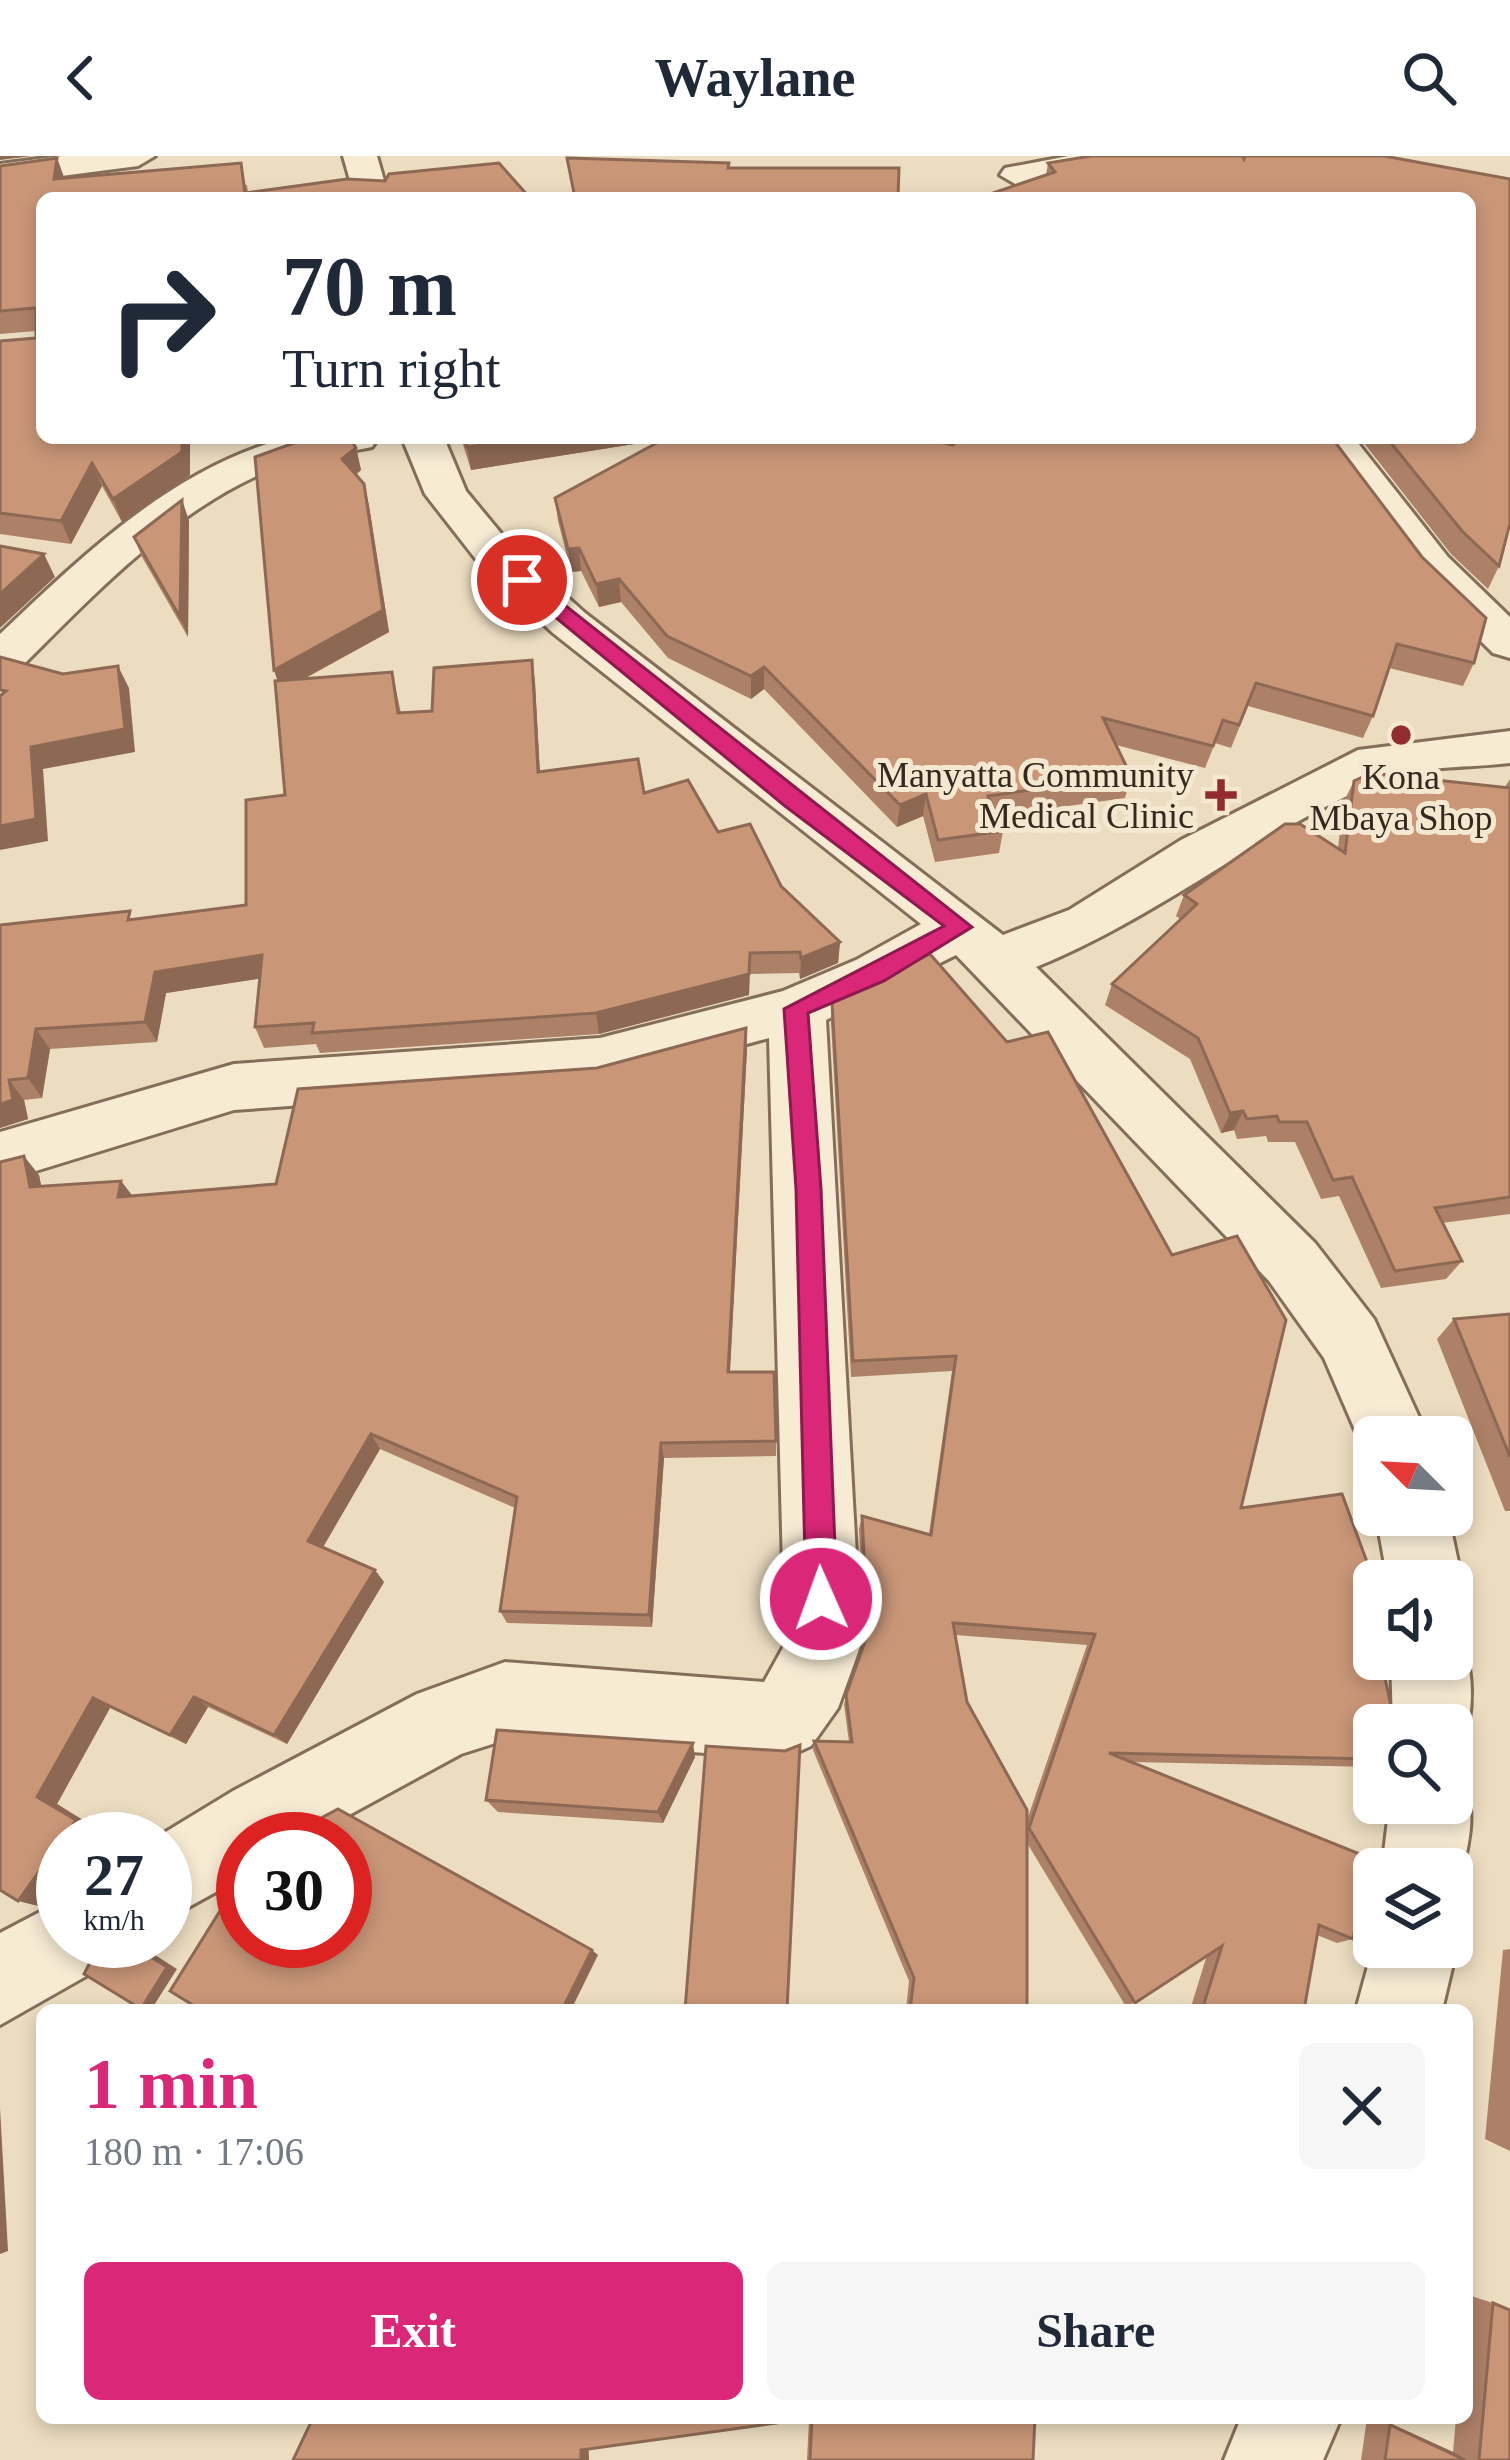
<!DOCTYPE html>
<html lang="en">
<head>
<meta charset="utf-8">
<style>
	body { margin:0; font-family:"Times New Roman",serif; background:#f6f6f7; color:#1f2937; height:100vh; display:flex; flex-direction:column; font-size:45px; white-space:nowrap }
	* { box-sizing:border-box; margin:0 }
	p { font-size:39px; color:#747a83 }
	.icon { flex:none; width:66px; height:66px; fill:none; stroke:currentColor; stroke-width:2; stroke-linecap:round; stroke-linejoin:round }
	.map { position:relative; flex:1; overflow:hidden }
	.sheet { position:absolute; left:36px; top:1848px; width:1437px; height:420px; display:flex; flex-direction:column; background:#fff; border-radius:18px; box-shadow:0 6px 18px #0003 }
	.sheet>* { flex:none }
	.guide { position:absolute; left:36px; top:36px; width:1440px; height:252px; border-radius:18px; box-shadow:0 6px 18px #0003; background:#fff; color:#1f2937; overflow:hidden }
	.needle { width:78px; rotate:294deg }
	.tools { position:absolute; left:1353px; top:1260px; display:grid; gap:24px }
	.tools a { display:grid; place-items:center; width:120px; height:120px; border-radius:18px; background:#fff; box-shadow:0 6px 18px #0003; font-size:60px }
	.speed { position:absolute; left:36px; top:1656px; display:flex; gap:24px; font-size:60px; font-weight:700; text-align:center }
	.speed>* { display:grid; place-content:center; width:156px; height:156px; border-radius:50%; background:#fff; box-shadow:0 6px 18px #0003; line-height:1 }
	.speed small { font-size:30px; font-weight:400 }
	.speed .limit { border:18px solid #d22; background:#fff; color:#111 }
	.pin { position:absolute; display:grid; place-items:center; width:102px; height:102px; color:#fff; margin:-51px; border:6px solid #fff; border-radius:50%; box-shadow:0 3px 12px #0007 }
	.me { position:absolute; width:132px; margin:-66px; rotate:358deg; stroke-linejoin:round; filter:drop-shadow(0 0 9px #0008) }
	.turn { display:flex; align-items:center; gap:42px; height:252px; padding:0 48px; font-size:54px }
	.turn .icon { width:156px; height:156px; stroke-width:2.5 }
	.turn b { display:block; font-size:84px; line-height:102px }
	.round { display:grid; place-items:center; flex:none; width:126px; height:126px; border-radius:18px; background:#f6f6f7 }
	.summary { display:flex; align-items:center; justify-content:space-between; height:204px; padding:0 48px }
	h1 { font-size:72px; font-weight:600; line-height:90px; color:#db2777 }
	.button { display:flex; gap:24px; margin-top:auto; padding:24px 48px }
	.button a { flex:1; height:138px; border-radius:18px; background:#db2777; color:#fff; font-size:48px; font-weight:600; line-height:138px; text-align:center }
	.button a+a { background:#f6f6f7; color:#1f2937 }
	header { display:flex; justify-content:space-between; align-items:center; height:156px; padding:0 48px; background:#fff; font-size:54px; font-weight:600 }
	.map>svg:first-child { display:block }
	.lines { fill:none; stroke-linecap:round; stroke-linejoin:round }
	.minor-casing { stroke:#856e59; stroke-width:6 }
	.minor { fill:#f7ebd4; fill-rule:evenodd }
	.wall { fill:#ad8167; fill-rule:evenodd }
	.shaded-wall { fill:#8d6954 }
	.building { fill:#c99678; stroke:#8d6954; stroke-width:3 }
	.route { fill:#db2777; stroke:#8e194d; stroke-width:3 }
	.poi-dot { fill:#922c31; stroke:#f4e8d0; stroke-width:4.5 }
	.labels { text-anchor:middle; stroke-width:10; stroke-linejoin:round; paint-order:stroke }
	.far-poi-label { font-size:36px; fill:#35281d; stroke:#f4e8d0; text-anchor:end }
</style>
</head>
<body>
<header><svg class="icon" aria-label="back" viewBox="0 0 24 24"><path d="M15 5l-7 7 7 7"/></svg>Waylane<svg class="icon" aria-label="search" viewBox="0 0 24 24"><circle cx="10" cy="10" r="6"/><path d="M15 15l6 6"/></svg></header>
<div class="map">
<svg width="1510" height="2304" viewBox="0 0 1510 2304">
	<rect width="100%" height="100%" fill="#ecddc1"/>
	<g class="lines">
		<defs>
			<g id="minor">
				<polygon points="61,0 155,0 138,10 0,28 0,8"/>
				<polygon points="343,0 377,0 389,42 355,42"/>
				<polygon points="1069,0 1145,0 1128,10 1017,29 1000,19 1005,12"/>
				<path d="M288,282h90l-6,9c-27,6 -57,7 -83,16 -107,36 -194,131 -272,208l-17,5v-42c82,-78 175,-168 288,-196z"/>
				<path d="M402,282h42l22,53 48,58 71,64 418,322 66,-25 112,-70 177,-90 152,-19v32c-39,5 -92,2 -127,17 -122,50 -225,138 -347,187l279,276 59,76 54,118h-54v25l-6,-2 -44,-102 -55,-77 -313,-326 -130,65 35,624 -23,64 -27,38 -27,12 -279,-18 -44,14 -156,85h-62v38l-78,43v-81h-11l79,-48 184,-97 88,-32 259,20 21,-38 -16,-606 -169,46 -366,26 -234,72v-50l234,-68 366,-26 183,-47 73,-31 65,-36 -368,-291 -71,-66 -57,-73z"/>
				<polygon points="1312,282 1354,282 1448,401 1510,461 1510,502 1493,497 1416,421"/>
				<polygon points="1376,1359 1448,1359 1462,1425 1452,1448 1452,1425 1388,1425"/>
				<path d="M1452,1475c26,29 22,87 8,122l-8,3v-31h-59l-2,-66h61z"/>
				<path d="M1452,1616c34,24 13,94 0,126v-29h-70l8,-66h62z"/>
				<polygon points="63,1744 63,1785 107,1785 95,1815 0,1869 0,1777"/>
				<polygon points="1452,1779 1457,1791 1442,1854 1356,1854 1374,1788 1452,1791"/>
				<polygon points="1241,2262 1341,2262 1323,2304 1224,2304"/>
			</g>
		</defs>
		<use href="#minor" class="minor-casing"/>
		<use href="#minor" class="minor"/>
	</g>
	<g class="wall">
		<polygon points="1091,0 1242,0 1244,3 1245,0 1384,0 1510,23 1510,367 1499,410 1488,433 1451,398 1360,282 1470,282 1470,42 978,42 1046,19 1048,7"/>
		<polygon points="57,2 64,22 247,29 248,36 530,42 42,42 190,319 122,366 102,330 71,388 0,378 0,185 36,182 36,175 0,178 0,10"/>
		<polygon points="461,282 653,282 653,285 471,314"/>
		<polygon points="953,289 1474,507 1463,530 1389,512 1373,560 1363,582 1248,550 1231,592 1215,587 1205,612 1116,589 1131,620 1125,642 997,660 1003,675 999,697 935,706 923,660 897,671 764,533 751,543 668,502 621,446 599,451 581,415 571,416 558,365 555,342"/>
		<polygon points="356,292 361,314 356,319 364,328 369,350 389,476 304,523 392,516 401,557 432,555 532,504 535,527 540,616 644,637 718,676 840,786 838,807 800,823 799,817 750,818 749,839 599,878 320,897 316,888 264,892 255,871 260,822 166,837 157,886 50,893 42,942 24,944 28,963 0,972 0,769 134,763 246,749 285,639 278,525 274,514"/>
		<polygon points="182,344 189,365 188,481 142,401 134,381"/>
		<polygon points="1510,623 1510,1058 1442,1067 1462,1105 1446,1123 1381,1132 1339,1040 1321,1043 1295,986 1268,986 1266,980 1237,983 1234,974 1221,977 1190,903 1105,849 1112,828 1181,764 1176,760 1184,739 1338,692 1343,647 1354,625 1505,631"/>
		<path d="M832,847l409,505 133,217v42l-242,-5 221,177 -16,4 -20,-8 -13,75h-114l17,-55 -72,48 -10,2 -98,-162v167h-121l3,-29 -96,-231 1,-9 35,1 -5,-38 21,-63 -6,-112 3,-13 67,18 23,-163 -101,6 -20,-354zM955,1479l132,10 -60,175 -60,-118z"/>
		<polygon points="747,893 730,1216 776,1285 776,1300 664,1302 652,1471 507,1467 500,1455 515,1352 380,1293 323,1391 384,1426 287,1588 208,1551 186,1588 110,1552 57,1648 94,1671 38,1750 39,1019 41,1030 121,1025 132,1040 276,1028 597,912"/>
		<polygon points="1510,1158 1510,1355 1505,1355 1437,1183 1454,1163"/>
		<polygon points="695,1601 663,1667 498,1656 486,1644"/>
		<polygon points="1510,1793 1510,1995 1485,1983 1503,1794"/>
		<polygon points="1468,2139 1493,2147 1510,2304 1361,2304 1367,2262 1379,2262 1453,2296 1456,2262 1467,2262"/>
		<polygon points="313,2262 1035,2262 1033,2304 807,2304 809,2263 588,2293 589,2304 293,2304"/>
	</g>
	<g class="shaded-wall">
		<polygon points="0,0 32,0 0,4"/>
		<polygon points="57,2 65,24 54,23"/>
		<polygon points="182,282 190,282 190,319 122,366 113,343"/>
		<polygon points="527,282 653,282 653,285 471,314 467,291"/>
		<polygon points="356,292 361,314 347,325 342,303"/>
		<polygon points="92,307 102,330 71,388 61,365"/>
		<polygon points="364,328 369,350 389,476 281,535 274,514"/>
		<polygon points="182,344 189,365 188,481 180,461"/>
		<polygon points="579,392 581,415 571,416 568,393"/>
		<polygon points="44,398 55,421 0,472 0,438"/>
		<polygon points="619,423 621,446 599,451 596,428"/>
		<polygon points="532,504 535,527 541,639 538,616"/>
		<polygon points="118,510 129,532 135,596 43,613 48,685 0,694 0,670 31,591"/>
		<polygon points="764,511 764,533 751,543 751,520"/>
		<polygon points="926,638 923,660 897,671 900,649"/>
		<polygon points="840,786 838,807 800,823 801,802"/>
		<polygon points="750,797 749,839 599,878 596,857"/>
		<polygon points="262,799 271,821 166,837 157,886 145,866 155,816"/>
		<polygon points="746,872 747,893 729,1232 728,1216"/>
		<polygon points="36,873 50,893 42,942 28,922"/>
		<polygon points="9,924 24,944 28,963 0,972 0,948"/>
		<polygon points="1243,955 1234,974 1221,977 1230,957"/>
		<polygon points="24,1000 39,1019 45,1049 30,1031"/>
		<polygon points="121,1025 135,1043 118,1041"/>
		<polygon points="371,1278 380,1293 319,1398 308,1385"/>
		<polygon points="661,1287 664,1302 652,1471 649,1459"/>
		<polygon points="375,1414 384,1426 287,1588 274,1579"/>
		<polygon points="194,1541 208,1551 186,1588 170,1579"/>
		<polygon points="93,1542 110,1552 57,1648 94,1671 85,1683 63,1683 63,1714 38,1750 18,1745 37,1641"/>
		<polygon points="693,1587 695,1601 663,1667 658,1656"/>
		<polygon points="126,1785 133,1785 177,1813 151,1854 141,1853"/>
		<polygon points="592,1794 598,1799 571,1854 562,1854"/>
		<polygon points="0,1952 8,2095 0,2098"/>
		<polygon points="1378,2262 1453,2296 1467,2304 1390,2269"/>
		<polygon points="588,2278 589,2304 581,2304 581,2294"/>
	</g>
	<g class="building">
		<polygon points="1091,0 1242,0 1244,3 1245,0 1384,0 1510,23 1510,367 1499,410 1462,375 1387,282 1470,282 1470,42 978,42 1055,16 1048,7"/>
		<polygon points="57,2 54,23 241,7 245,37 347,23 385,25 389,18 499,7 530,42 42,42 42,282 182,282 182,296 113,343 92,307 61,365 0,357 0,185 36,182 36,152 0,155 0,10"/>
		<polygon points="567,2 729,7 728,12 899,12 898,42 575,42"/>
		<polygon points="320,282 350,282 356,292 342,303 364,328 383,454 274,514 255,301 294,287"/>
		<polygon points="464,282 527,282 467,291"/>
		<polygon points="666,282 926,282 953,289 960,282 1332,282 1422,401 1486,462 1474,507 1397,488 1373,560 1256,527 1239,569 1223,564 1213,590 1103,562 1131,620 988,640 1003,675 938,684 926,638 900,649 764,511 751,520 667,480 619,423 596,428 579,392 568,393 555,342"/>
		<polygon points="182,344 180,461 134,381"/>
		<polygon points="0,390 44,398 0,438"/>
		<polygon points="0,501 63,518 118,510 125,573 31,591 36,663 0,670 0,540 6,535 0,534"/>
		<polygon points="532,504 538,616 638,603 644,637 688,624 718,676 750,668 781,730 840,786 801,802 800,796 750,797 749,818 596,857 312,877 314,867 255,871 262,799 155,816 145,866 36,873 28,922 9,924 13,944 0,948 0,769 130,755 128,764 246,749 246,644 285,639 275,525 392,516 398,557 432,555 434,512"/>
		<polygon points="1371,617 1510,632 1510,1041 1435,1052 1462,1105 1395,1115 1352,1021 1333,1024 1307,966 1279,966 1277,960 1247,963 1243,955 1230,957 1198,882 1112,828 1197,748 1184,739 1285,668 1300,668 1345,697 1354,625"/>
		<polygon points="930,798 1007,886 1048,876 1172,1099 1237,1080 1286,1164 1241,1352 1342,1338 1374,1425 1374,1503 1381,1503 1395,1569 1374,1569 1374,1603 1109,1597 1367,1701 1353,1783 1319,1769 1304,1854 1202,1854 1222,1790 1135,1847 1029,1672 1095,1478 953,1467 967,1546 1027,1654 1027,1854 910,1854 914,1822 814,1585 852,1586 846,1539 868,1477 862,1360 931,1379 956,1200 853,1205 832,847"/>
		<polygon points="746,872 728,1216 774,1216 776,1285 661,1287 649,1459 500,1455 517,1341 371,1278 308,1385 375,1414 274,1579 194,1541 170,1579 93,1542 37,1641 76,1664 18,1745 0,1734 0,1006 24,1000 30,1031 121,1025 118,1041 276,1028 298,933 597,912"/>
		<polygon points="1510,1158 1510,1301 1454,1163"/>
		<polygon points="497,1574 693,1587 658,1656 486,1644"/>
		<polygon points="800,1589 787,1854 685,1854 706,1590 785,1595"/>
		<polygon points="338,1653 592,1794 562,1854 201,1854 170,1835 243,1718 243,1785 345,1785 345,1683 265,1683 268,1679 291,1678"/>
		<polygon points="101,1785 126,1785 167,1811 141,1853 84,1818"/>
		<polygon points="1493,2147 1510,2154 1510,2304 1479,2304"/>
		<polygon points="313,2262 1035,2262 1033,2304 810,2304 812,2262 581,2294 581,2304 293,2304"/>
		<polygon points="1390,2269 1465,2304 1385,2304"/>
	</g>
	<polygon class="route" points="515,420 528,420 972,771 884,825 808,857 821,1033 837,1443 832,1454 821,1458 811,1454 806,1443 796,1033 784,853 944,770 785,650 515,428"/>
	<g class="poi-dot">
		<circle cx="1401" cy="579" r="12"/>
		<path d="M1215 621h12v12h12v12h-12v12h-12v-12h-12v-12h12z"/>
	</g>
	<g class="labels">
		<g class="far-poi-label">
			<text x="1194" y="631">Manyatta Community<tspan x="1194" dy="41">Medical Clinic</tspan></text>
			<text x="1401" y="633" text-anchor="middle">Kona<tspan x="1401" dy="41">Mbaya Shop</tspan></text>
		</g>
	</g>
</svg>
<div class="tools">
<a><svg class="needle" viewBox="-14 -14 28 28"><path d="M0-13l5 13h-10z" fill="#e53935"/><path d="M0 13l5-13h-10z" fill="#747a83"/></svg></a>
<a><svg class="icon" aria-label="sound" viewBox="0 0 24 24"><path d="M4 9h4l5-4v14l-5-4H4zM17 9q2 3 0 6"/></svg></a>
<a><svg class="icon" aria-label="search" viewBox="0 0 24 24"><circle cx="10" cy="10" r="6"/><path d="M15 15l6 6"/></svg></a>
<a><svg class="icon" aria-label="layers" viewBox="0 0 24 24"><path d="M12 4l9 5-9 5-9-5zM3 14l9 5 9-5"/></svg></a>
</div>
<div class="speed"><div>27<small>km/h</small></div><div class="limit">30</div></div>
<div class="pin" style="left:522px;top:424px;background:#d93025"><svg class="icon" aria-label="arrive" viewBox="0 0 24 24"><path d="M6 21V4h12l-3 4 3 4H6"/></svg></div>
<svg class="me" style="left:821px;top:1443px" viewBox="-20 -20 40 40"><circle r="17" fill="#db2777" stroke="#fff" stroke-width="3"/><path d="M0-11L8 9 0 5-8 9z" fill="#fff"/></svg>
<div class="guide">
<div class="turn"><svg class="icon" aria-label="right" viewBox="0 0 24 24"><path d="M7 20v-9h11M14 6l5 5-5 5"/></svg><div><b>70 m</b>Turn right</div></div>
</div>
<section class="sheet">
<div class="summary"><div><h1>1 min</h1><p>180 m · 17:06</p></div><a class="round"><svg class="icon" aria-label="close" viewBox="0 0 24 24"><path d="M6 6l12 12M18 6L6 18"/></svg></a></div>
<div class="button"><a>Exit</a><a>Share</a></div>
</section>
</div>
</body>
</html>
